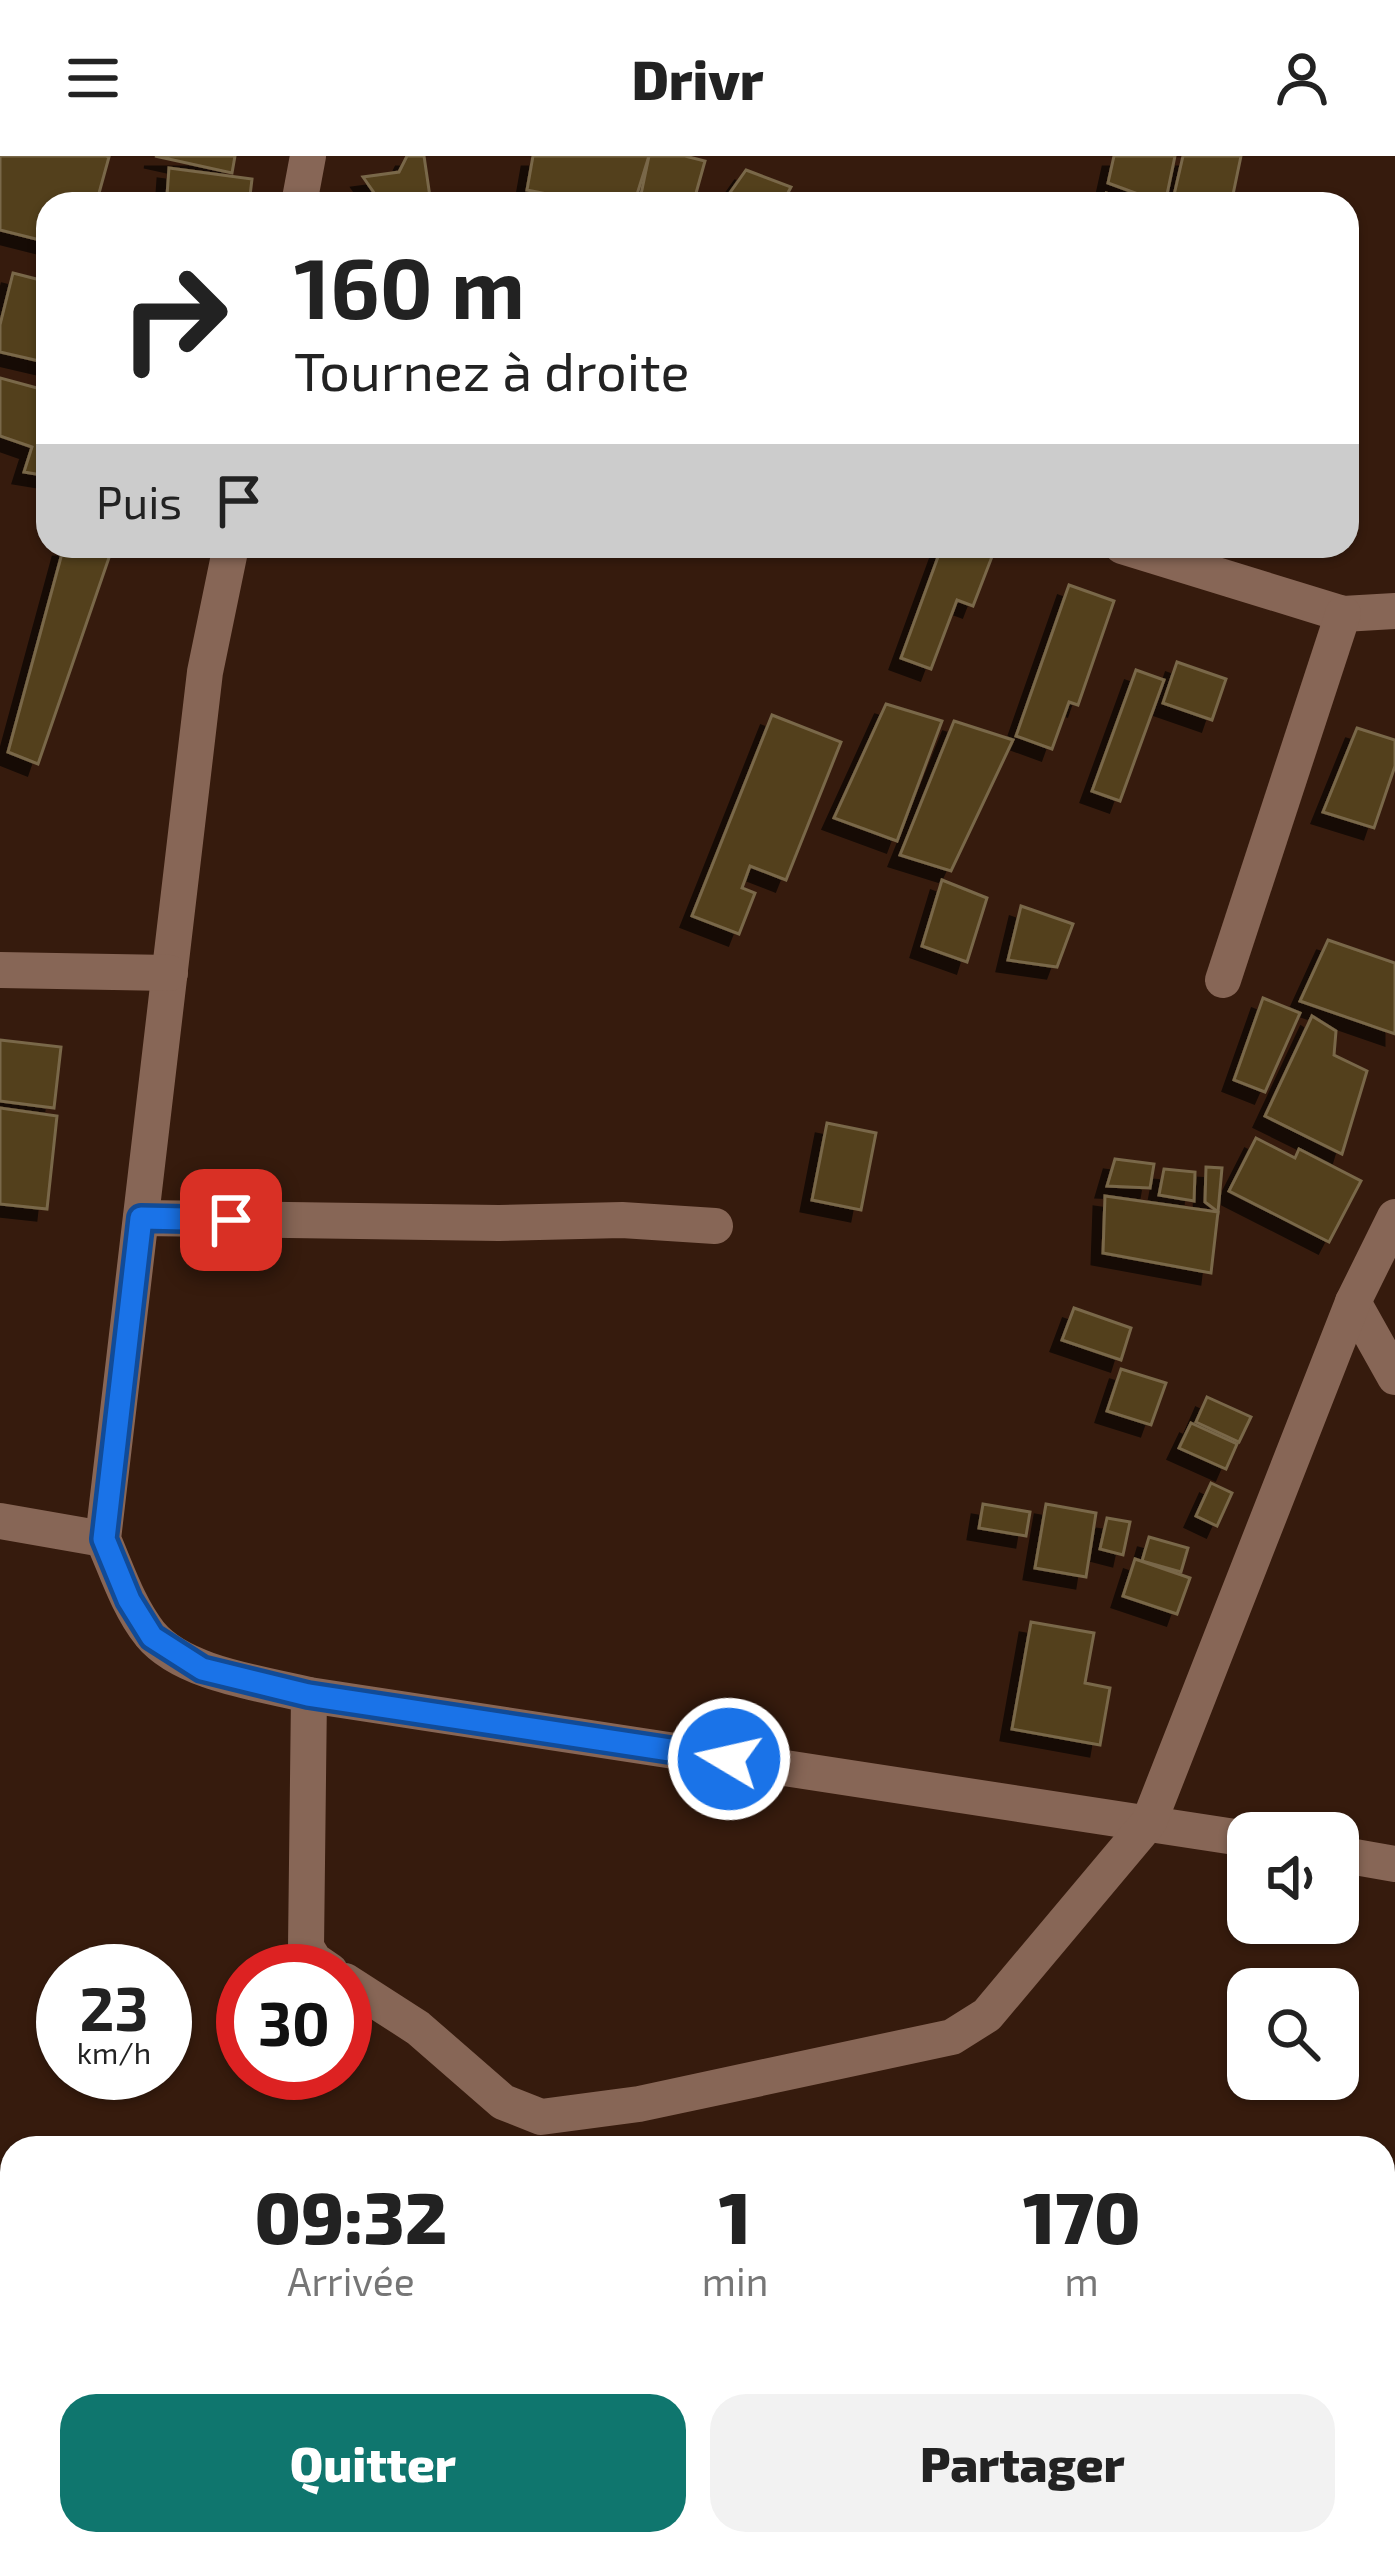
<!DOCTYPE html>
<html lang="fr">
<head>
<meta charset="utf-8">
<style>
	body { margin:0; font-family:"Exo 2",sans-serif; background:#f2f2f2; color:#222; height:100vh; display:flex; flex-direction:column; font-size:45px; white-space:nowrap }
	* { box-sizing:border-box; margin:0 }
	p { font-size:39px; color:#767676 }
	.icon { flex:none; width:66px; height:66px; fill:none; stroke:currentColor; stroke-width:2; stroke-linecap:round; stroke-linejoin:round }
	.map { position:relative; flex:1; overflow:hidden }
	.side { position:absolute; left:0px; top:1980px; width:1395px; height:420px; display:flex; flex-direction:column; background:#fff; border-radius:36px 36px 0 0; box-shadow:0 3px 9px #0004 }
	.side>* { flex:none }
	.hud { position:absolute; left:36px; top:36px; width:1323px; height:366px; border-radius:36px; box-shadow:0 3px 9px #0004; background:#fff; color:#222; overflow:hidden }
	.fabs { position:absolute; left:1227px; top:1656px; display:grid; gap:24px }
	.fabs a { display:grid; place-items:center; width:132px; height:132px; border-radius:24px; background:#fff; box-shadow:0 3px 9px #0004; font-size:60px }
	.speed { position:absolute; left:36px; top:1788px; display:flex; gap:24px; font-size:60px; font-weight:700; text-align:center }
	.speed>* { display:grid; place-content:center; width:156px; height:156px; border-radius:50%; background:#fff; box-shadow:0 3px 9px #0004; line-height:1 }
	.speed small { font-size:30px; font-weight:400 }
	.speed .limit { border:18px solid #d22; background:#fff; color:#111 }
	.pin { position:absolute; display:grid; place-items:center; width:102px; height:102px; color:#fff; margin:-51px; border-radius:24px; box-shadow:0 6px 18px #0006 }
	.me { position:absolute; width:132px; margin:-66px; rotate:279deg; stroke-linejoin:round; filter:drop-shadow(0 0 9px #0008) }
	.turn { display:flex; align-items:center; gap:42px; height:252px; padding:0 60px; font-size:54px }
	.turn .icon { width:156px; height:156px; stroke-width:2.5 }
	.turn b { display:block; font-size:84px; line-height:102px }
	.then { display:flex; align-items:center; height:114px; padding:0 60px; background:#0003; gap:24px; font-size:45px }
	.eta { display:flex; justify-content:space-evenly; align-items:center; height:204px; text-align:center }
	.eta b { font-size:72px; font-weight:800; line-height:84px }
	.button { display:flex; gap:24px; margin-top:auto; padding:24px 60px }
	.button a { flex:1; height:138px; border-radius:36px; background:#0f766e; color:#fff; font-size:48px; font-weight:800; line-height:138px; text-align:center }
	.button a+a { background:#f2f2f2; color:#222 }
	header { display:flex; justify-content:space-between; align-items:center; height:156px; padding:0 60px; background:#fff; font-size:54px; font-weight:800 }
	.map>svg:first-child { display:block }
	.building { fill:#533f1b; stroke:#796749; stroke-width:3; filter:url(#shadow) }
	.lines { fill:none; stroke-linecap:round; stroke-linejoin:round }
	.street { stroke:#876656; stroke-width:36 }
	.route-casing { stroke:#114b97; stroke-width:30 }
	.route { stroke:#1a73e8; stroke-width:21 }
</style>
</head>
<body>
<header><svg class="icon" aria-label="menu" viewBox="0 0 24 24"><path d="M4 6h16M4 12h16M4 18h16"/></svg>Drivr<svg class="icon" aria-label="person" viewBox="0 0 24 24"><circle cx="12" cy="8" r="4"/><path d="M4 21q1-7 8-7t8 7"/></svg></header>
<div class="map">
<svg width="1395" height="2400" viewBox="0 0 1395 2400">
	<defs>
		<filter id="shadow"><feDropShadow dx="-11" dy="11" stdDeviation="0" flood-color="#0009"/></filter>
	</defs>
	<rect width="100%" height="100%" fill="#361b0d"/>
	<g class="building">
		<polygon points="0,0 106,0 109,1 96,48 48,48 48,86 0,74"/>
		<polygon points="155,0 235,0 232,17"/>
		<polygon points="407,0 424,0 430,41 375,38 363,21 399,16"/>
		<polygon points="533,0 649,0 634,48 597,48 527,34"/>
		<polygon points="649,0 685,0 705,5 693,48 639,48"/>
		<polygon points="1114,0 1175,0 1165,48 1108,27"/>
		<polygon points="1183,0 1241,0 1231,48 1172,48"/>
		<polygon points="169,12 252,23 249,48 227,48 228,42 167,40"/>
		<polygon points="746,14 791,31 782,48 722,48"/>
		<polygon points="1106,37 1146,48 1101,48"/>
		<polygon points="13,117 48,126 48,207 0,196 0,169"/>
		<polygon points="0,222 48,235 48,320 24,316 32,291 0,280"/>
		<polygon points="64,390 113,390 38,608 8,596"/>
		<polygon points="942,390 970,390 993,398 973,450 957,444 931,513 901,502"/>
		<polygon points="1069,429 1114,445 1078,549 1069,546 1052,593 1016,580"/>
		<polygon points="1177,506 1226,523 1212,564 1163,547"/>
		<polygon points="1136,514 1164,524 1120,645 1092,635"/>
		<polygon points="886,548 942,565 897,685 834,662"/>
		<polygon points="772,559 841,586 786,724 750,710 742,732 755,737 739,778 692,760"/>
		<polygon points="954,565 1013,584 951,715 900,699"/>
		<polygon points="1357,572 1395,584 1395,610 1374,672 1323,656"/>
		<polygon points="942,724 987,742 967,806 922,790"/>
		<polygon points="1021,750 1073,768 1057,811 1008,804"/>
		<polygon points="1328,784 1395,807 1395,878 1300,845"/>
		<polygon points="1263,842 1300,857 1265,936 1234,924"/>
		<polygon points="1312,860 1336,875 1334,899 1367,915 1342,998 1265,960"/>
		<polygon points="0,884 61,891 54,952 0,945"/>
		<polygon points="0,952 57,960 47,1053 0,1048"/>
		<polygon points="827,967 876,977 861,1054 812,1044"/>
		<polygon points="1256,982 1295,1002 1299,993 1361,1025 1329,1086 1229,1035"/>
		<polygon points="1115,1003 1154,1008 1150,1032 1107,1030"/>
		<polygon points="1206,1011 1222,1012 1218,1056 1205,1046"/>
		<polygon points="1164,1013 1195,1016 1194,1045 1159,1039"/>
		<polygon points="1105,1040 1218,1056 1211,1117 1103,1097"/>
		<polygon points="1074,1152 1131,1172 1121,1204 1062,1184"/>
		<polygon points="1121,1213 1166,1227 1151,1269 1107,1255"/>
		<polygon points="1207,1241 1251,1261 1239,1286 1196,1266"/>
		<polygon points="1191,1267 1237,1288 1226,1313 1179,1292"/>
		<polygon points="1211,1327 1232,1337 1217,1370 1196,1360"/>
		<polygon points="983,1348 1030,1356 1026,1380 979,1372"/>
		<polygon points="1046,1348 1096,1357 1086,1421 1035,1412"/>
		<polygon points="1107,1362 1130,1366 1123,1399 1100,1393"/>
		<polygon points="1149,1381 1188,1392 1181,1416 1142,1405"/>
		<polygon points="1135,1403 1190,1422 1177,1458 1123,1440"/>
		<polygon points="1031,1466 1094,1477 1085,1527 1110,1532 1100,1589 1012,1573"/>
	</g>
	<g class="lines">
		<g class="street">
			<polyline points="299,48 308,0"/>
			<path d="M231,390l-26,126 -102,867c14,32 25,67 47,95 33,40 110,49 159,61l939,144"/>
			<polyline points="1122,390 1343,458 1395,455"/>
			<polyline points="0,814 170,817"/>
			<polyline points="1223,824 1343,458"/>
			<polyline points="141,1062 499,1067 622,1064 715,1070"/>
			<polyline points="1353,1146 1395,1221"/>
			<polyline points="0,1365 103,1383"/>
			<polyline points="309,1539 306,1791 314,1804 330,1815"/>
			<polyline points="1338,1698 1395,1708"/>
			<polyline points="345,1825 418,1872 503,1946 541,1961 639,1948 952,1881 987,1859 1149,1666 1353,1146 1395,1061"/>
		</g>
	</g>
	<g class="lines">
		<defs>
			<polyline id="route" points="231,1064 141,1062 104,1383 129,1444 152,1481 202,1513 308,1539 729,1603"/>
		</defs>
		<use href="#route" class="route-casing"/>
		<use href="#route" class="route"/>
	</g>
</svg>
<div class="fabs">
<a><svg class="icon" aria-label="sound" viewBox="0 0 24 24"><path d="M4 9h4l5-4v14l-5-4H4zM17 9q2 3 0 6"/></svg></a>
<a><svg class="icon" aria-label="search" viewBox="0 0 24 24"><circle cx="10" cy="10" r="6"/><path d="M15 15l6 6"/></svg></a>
</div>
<div class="speed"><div>23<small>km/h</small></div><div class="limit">30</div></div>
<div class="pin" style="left:231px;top:1064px;background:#d93025"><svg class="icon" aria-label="arrive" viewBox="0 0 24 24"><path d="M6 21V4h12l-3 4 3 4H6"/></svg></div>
<svg class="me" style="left:729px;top:1603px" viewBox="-20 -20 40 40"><circle r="17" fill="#1a73e8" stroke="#fff" stroke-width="3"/><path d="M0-11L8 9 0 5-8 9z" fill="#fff"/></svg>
<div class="hud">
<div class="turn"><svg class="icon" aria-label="right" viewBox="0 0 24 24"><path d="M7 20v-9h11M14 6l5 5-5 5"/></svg><div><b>160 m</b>Tournez à droite</div></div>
<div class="then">Puis<svg class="icon" aria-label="arrive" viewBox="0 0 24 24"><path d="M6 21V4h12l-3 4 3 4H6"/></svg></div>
</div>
<section class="side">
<div class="eta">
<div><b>09:32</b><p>Arrivée</p></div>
<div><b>1</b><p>min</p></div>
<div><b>170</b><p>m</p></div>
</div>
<div class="button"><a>Quitter</a><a>Partager</a></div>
</section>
</div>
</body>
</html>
